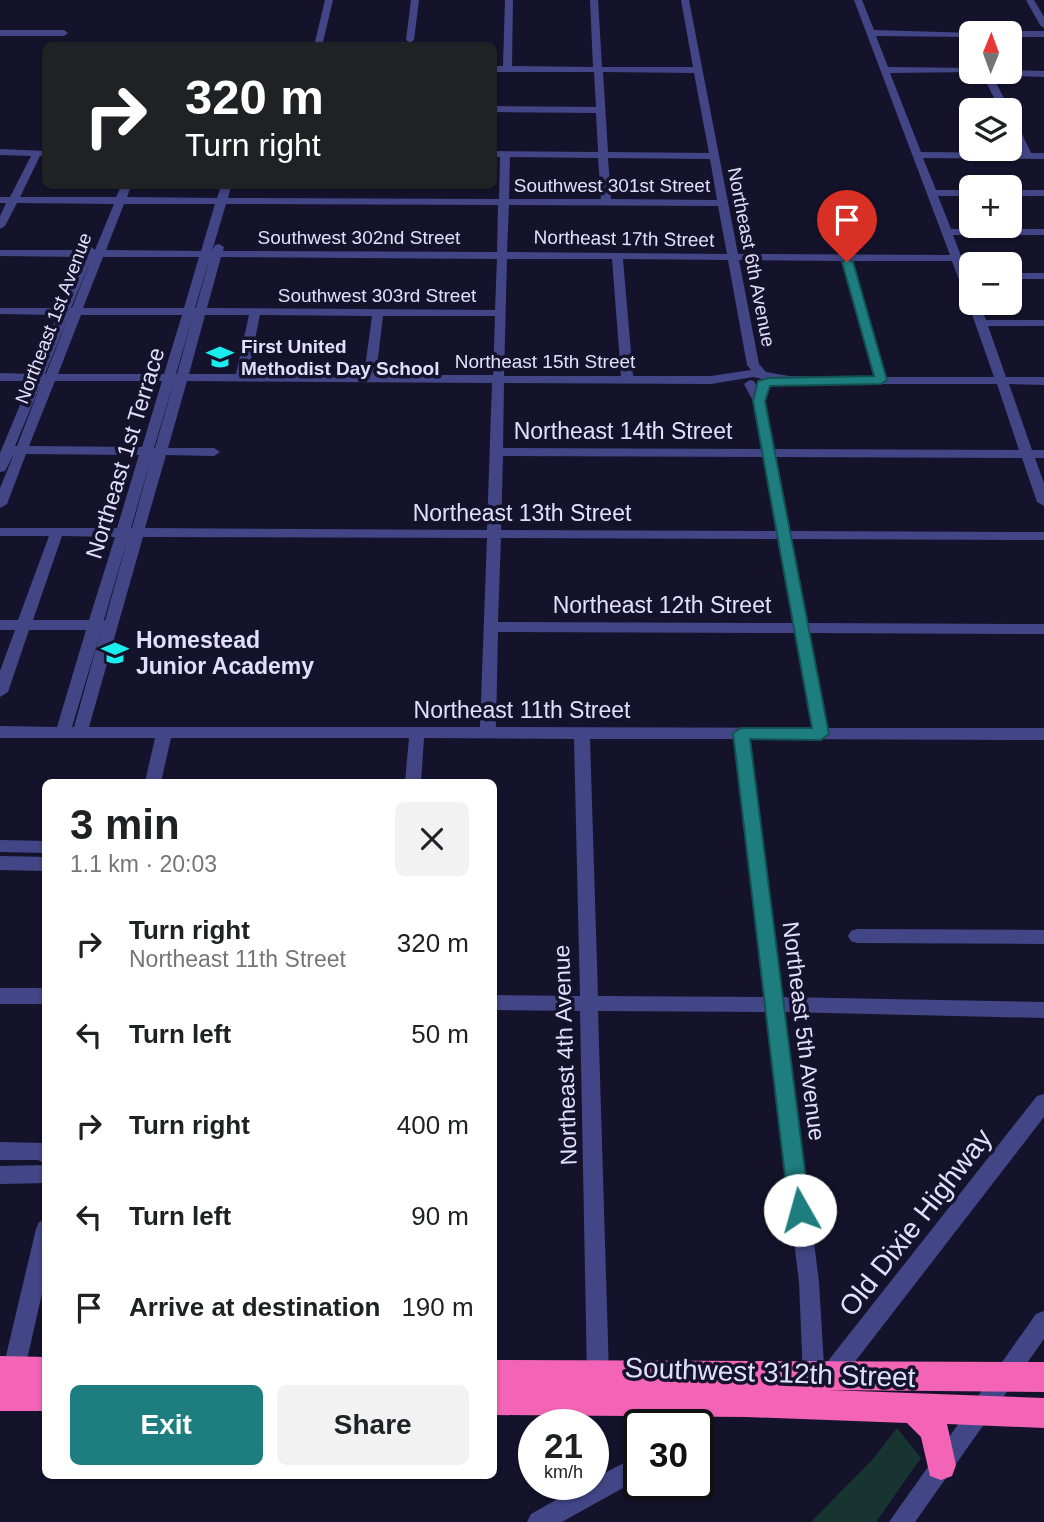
<!DOCTYPE html>
<html lang="en">
<head>
<meta charset="utf-8">
<style>
	body { margin:0; font-family:Arial,sans-serif; background:#f2f2f2; color:#202124; height:100vh; display:flex; flex-direction:column; font-size:26px; white-space:nowrap }
	* { box-sizing:border-box; margin:0 }
	p { font-size:23px; color:#757577 }
	.icon { flex:none; width:38px; height:38px; fill:none; stroke:currentColor; stroke-width:2; stroke-linecap:round; stroke-linejoin:round }
	.map { position:relative; flex:1; overflow:hidden }
	.side { position:absolute; left:42px; top:779px; width:455px; height:700px; display:flex; flex-direction:column; background:#fff; border-radius:10px; box-shadow:0 2px 5px #0004 }
	.side>* { flex:none }
	.guide { position:absolute; left:42px; top:42px; width:455px; height:147px; border-radius:10px; box-shadow:0 2px 5px #0004; background:#202124; color:#fff; overflow:hidden }
	.needle { width:46px; rotate:1deg }
	.controls { position:absolute; left:959px; top:21px; display:grid; gap:14px }
	.controls a { display:grid; place-items:center; width:63px; height:63px; border-radius:10px; background:#fff; box-shadow:0 2px 5px #0004; font-size:35px }
	.speed { position:absolute; left:518px; top:1409px; display:flex; gap:14px; font-size:35px; font-weight:700; text-align:center }
	.speed>* { display:grid; place-content:center; width:91px; height:91px; border-radius:50%; background:#fff; box-shadow:0 2px 5px #0004; line-height:1 }
	.speed small { font-size:18px; font-weight:400 }
	.speed .limit { border:4px solid #111; border-radius:10px; background:#fff; color:#111 }
	.pin { position:absolute; display:grid; place-items:center; width:60px; height:60px; color:#fff; margin:-72px -30px; border-radius:50% 50% 50% 0; rotate:-45deg; box-shadow:0 0 7px #0007 }
	.pin .icon { rotate:45deg }
	.me { position:absolute; width:77px; margin:-38px; rotate:353deg; stroke-linejoin:round; filter:drop-shadow(0 0 5px #0008) }
	.turn { display:flex; align-items:center; gap:24px; height:147px; padding:0 28px; font-size:32px }
	.turn .icon { width:91px; height:91px; stroke-width:2.5 }
	.turn b { display:block; font-size:49px; line-height:60px }
	.round { display:grid; place-items:center; flex:none; width:74px; height:74px; border-radius:10px; background:#f2f2f2 }
	.overview { display:flex; align-items:center; justify-content:space-between; height:119px; padding:0 28px }
	h1 { font-size:42px; font-weight:600; line-height:52px }
	.action { display:flex; gap:14px; margin-top:auto; padding:14px 28px }
	.action a { flex:1; height:80px; border-radius:10px; background:#1d7d7f; color:#fff; font-size:28px; font-weight:600; line-height:80px; text-align:center }
	.action a+a { background:#f2f2f2; color:#202124 }
	ul { padding:0; list-style:none }
	li { display:flex; align-items:center; gap:21px; height:91px; padding:0 28px }
	li div { flex:1 }
	li b { display:block; font-size:26px }
	li em { font-style:normal }
	.map>svg:first-child { display:block }
	.green { fill:#173430 }
	.lines { fill:none; stroke-linecap:round; stroke-linejoin:round }
	.minor { fill:#424686; fill-rule:evenodd }
	.highway { fill:#f364b7; fill-rule:evenodd }
	.route { fill:#1d7d7f; stroke:#135153; stroke-width:2 }
	.labels { text-anchor:middle; stroke-width:7; stroke-linejoin:round; paint-order:stroke }
	.far-street-label { font-size:19px; fill:#e0dffd; stroke:#15132b }
	.far-poi-label { font-size:19px; font-weight:bold; fill:#e0dffd; stroke:#15132b; text-anchor:start }
	.street-label { font-size:23px; fill:#e0dffd; stroke:#15132b }
	.poi-label { font-size:23px; font-weight:bold; fill:#e0dffd; stroke:#15132b; text-anchor:start }
	.near-street-label { font-size:28px; fill:#e0dffd; stroke:#15132b }
</style>
</head>
<body>
<div class="map">
<svg width="1044" height="1522" viewBox="0 0 1044 1522">
	<rect width="100%" height="100%" fill="#15132b"/>
	<polygon class="green" points="897,1428 921,1458 876,1522 811,1522 873,1459"/>
	<g class="lines">
		<g class="minor">
			<polygon points="325,0 333,0 322,46 314,46"/>
			<polygon points="411,0 419,0 414,40 410,43 406,40"/>
			<path d="M505,0h8l-1,66 81,1 -3,-67h8l4,67h91l-12,-67h8l49,254 212,1 -96,-255h8l12,30 101,3h-4v4l-95,-1 12,31 83,1v4h4l-85,1 31,79 101,1 -12,-25v-12l5,3 16,34h13v6l-121,-1 13,32h35v6h-33l13,33h93v6h-91l18,47v17l-6,-3 -13,-35h-100l34,116h108l-26,-74 2,-2 9,2 7,17h58v6h-56l18,51h38v8l-35,-1 23,66h12v8h-9l9,25v23l-7,-4 -15,-44 -246,-1 14,74 254,1v8l-252,-1 16,84 236,1v10l-235,-1 19,95h216v12l-294,-1 33,258 261,5v16l-259,-6 34,270 5,84 213,-270 7,-2v23l-207,268 -8,3 -8,-4 -7,3 -8,-3 -3,-8 -4,-94 -33,-270 -168,-1 11,364 -3,8 -8,3 -8,-3 -3,-8 -7,-364 -86,-1v-15l86,1 -6,-257 -150,-1 -3,44h-16l4,-44h-238l-10,44h-16l10,-44h-155v-12l57,1 29,-97h-57l-21,62 -8,5v-26l15,-41h-15v-10h18l31,-84h-49v-8h117l22,-73 -113,-1 -19,50 -7,4v-20l14,-34 -9,17 -5,1v-19l30,-72h-30v-8l33,1 24,-59 -57,-1v-6h60l21,-51 -81,-1v-6h84l6,-4 5,4 19,-46 -97,-1 -12,23 -5,3v-13l6,-13h-6v-6h10l21,-41 -31,-1v-6l46,2v4l-6,1 -20,41h96l5,-11h10l-4,11 90,1 4,-12h10l-3,12 271,1 1,-42h-6v-6l104,1 -2,-39 -102,-1v-6l102,1 -2,-35h-100v-6h9zM603,72l91,1 15,80 -101,-1zM510,157l88,1 3,41h-92zM608,158l102,1 7,41 -106,-1zM124,204h91l-14,47 -95,-1zM226,204l272,1 -1,47 -274,-1 1,-4 -5,-3 -4,1 -3,6zM509,205l209,1 9,48 -220,-2zM92,257l-20,51h-1zM103,257h96l-15,51h-101zM210,257l-14,51h-1zM221,257l276,2 -2,51 -288,-2zM507,259h105l9,117h-117zM623,259l105,1 19,105 4,5 -40,6h-78zM739,260l102,1 33,116 -85,-1 -23,-4 -7,-8zM69,315l-23,59h-1zM81,315h101l-18,59h-106zM193,315l-16,59h-1zM205,315h44l-13,59h-47zM260,315l112,1 -8,59 -116,-1zM383,316h112l-2,59h-117zM753,377l36,7h208l22,66 -245,-1 -9,-48 -11,-20 -4,-1 -6,4 9,17 9,48 -259,-1 1,-65 207,1zM42,381l-25,65h-2zM55,381h107l-20,66 -113,-1zM174,381l-19,67h-1zM187,381l305,2 -5,147 -342,-2 21,-73 48,1 6,-4 -6,-4h-46zM152,455l-20,73h-1zM503,456l260,1 13,74 -275,-1zM62,536l53,1 -26,83h-56zM128,537l-23,84 -1,-1zM143,537l344,1 -7,189h-391zM501,538l277,1 15,84 -295,-1zM101,630l-27,97h-2zM498,632l297,1 17,95 -316,-1zM590,739h144l31,258 -167,-1z"/>
			<polygon points="1026,0 1034,0 1044,17 1044,28 1040,25"/>
			<polygon points="0,30 64,30 68,33 64,36 0,36"/>
			<polygon points="1010,31 1044,31 1044,37 1010,37 1010,33 1006,33"/>
			<polygon points="1010,70 1044,71 1044,77 992,75 1010,110 1000,110 981,72"/>
			<rect x="1010" y="190" width="34" height="6"/>
			<rect x="1010" y="273" width="34" height="6"/>
			<polygon points="0,840 46,841 46,853 0,852"/>
			<polygon points="0,856 46,857 46,871 0,870"/>
			<polygon points="857,929 1044,930 1044,944 857,943 851,941 848,936 851,931"/>
			<rect x="0" y="988" width="46" height="16"/>
			<polygon points="0,1142 46,1143 46,1164 38,1160 0,1160"/>
			<polygon points="46,1165 46,1183 0,1184 0,1166"/>
			<polygon points="46,1220 46,1276 23,1377 20,1385 12,1388 4,1385 1,1377 36,1229 39,1222"/>
			<polygon points="1044,1311 1044,1339 915,1522 889,1522 1036,1314"/>
			<polygon points="635,1391 655,1404 665,1424 642,1424 627,1410 624,1402 627,1394"/>
			<polygon points="688,1391 696,1394 699,1402 693,1424 671,1424 680,1394"/>
			<polygon points="639,1455 639,1479 562,1522 527,1522 531,1514 584,1484 593,1484 593,1479"/>
		</g>
		<g class="highway">
			<polygon points="0,1356 46,1357 46,1411 0,1411"/>
			<polygon points="494,1360 1044,1362 1044,1392 828,1390 1044,1398 1044,1428 947,1424 956,1465 952,1476 941,1480 930,1476 921,1437 907,1423 746,1417 494,1415"/>
		</g>
	</g>
	<polygon class="route" points="847,259 853,262 887,380 881,384 770,386 765,401 829,734 821,740 750,739 810,1210 807,1217 800,1220 792,1217 789,1210 733,733 741,728 812,728 753,401 758,381 769,378 874,376 842,262"/>
	<defs>
		<symbol id="school-bare" viewBox="-9 -9 18 18"><path d="M0-5L7-2L0 1L-7-2ZM-4 1L0 2.5L4 1V4Q0 6-4 4Z" fill="#1aedee" stroke="#15132b" stroke-width="2.5" paint-order="stroke"/></symbol>
	</defs>
	<g fill-rule="evenodd">
		<use href="#school-bare" x="201" y="338" width="38" height="38"/>
		<use href="#school-bare" x="96" y="634" width="38" height="38"/>
	</g>
	<g class="labels">
		<g class="far-street-label">
			<text x="612" y="192">Southwest 301st Street</text>
			<text x="359" y="244">Southwest 302nd Street</text>
			<text transform="translate(624 238) rotate(1)" y="7">Northeast 17th Street</text>
			<text transform="translate(752 257) rotate(79)" y="7">Northeast 6th Avenue</text>
			<text x="377" y="302">Southwest 303rd Street</text>
			<text transform="translate(53 318) rotate(-69)" y="7">Northeast 1st Avenue</text>
			<text x="545" y="368">Northeast 15th Street</text>
		</g>
		<g class="far-poi-label">
			<text x="241" y="353">First United<tspan x="241" dy="22">Methodist Day School</tspan></text>
		</g>
		<g class="street-label">
			<text x="623" y="439">Northeast 14th Street</text>
			<text transform="translate(125 453) rotate(-73)" y="8">Northeast 1st Terrace</text>
			<text x="522" y="521">Northeast 13th Street</text>
			<text x="662" y="613">Northeast 12th Street</text>
			<text x="522" y="718">Northeast 11th Street</text>
			<text transform="translate(804 1031) rotate(83)" y="8">Northeast 5th Avenue</text>
			<text transform="translate(565 1055) rotate(-92)" y="8">Northeast 4th Avenue</text>
		</g>
		<g class="poi-label">
			<text x="136" y="648">Homestead<tspan x="136" dy="26">Junior Academy</tspan></text>
		</g>
		<g class="near-street-label">
			<text transform="translate(915 1222) rotate(-52)" y="10">Old Dixie Highway</text>
			<text transform="translate(770 1372) rotate(2)" y="10">Southwest 312th Street</text>
		</g>
	</g>
</svg>
<div class="controls">
<a><svg class="needle" viewBox="-14 -14 28 28"><path d="M0-13l5 13h-10z" fill="#e53935"/><path d="M0 13l5-13h-10z" fill="#757577"/></svg></a>
<a><svg class="icon" aria-label="layers" viewBox="0 0 24 24"><path d="M12 4l9 5-9 5-9-5zM3 14l9 5 9-5"/></svg></a>
<a>+</a>
<a>−</a>
</div>
<div class="speed"><div>21<small>km/h</small></div><div class="limit">30</div></div>
<div class="pin" style="left:847px;top:262px;background:#d93025"><svg class="icon" aria-label="arrive" viewBox="0 0 24 24"><path d="M6 21V4h12l-3 4 3 4H6"/></svg></div>
<svg class="me" style="left:800px;top:1210px" viewBox="-20 -20 40 40"><circle r="19" fill="#fff"/><path d="M0-13L10 11 0 6-10 11z" fill="#1d7d7f"/></svg>
<div class="guide">
<div class="turn"><svg class="icon" aria-label="right" viewBox="0 0 24 24"><path d="M7 20v-9h11M14 6l5 5-5 5"/></svg><div><b>320 m</b>Turn right</div></div>
</div>
<section class="side">
<div class="overview"><div><h1>3 min</h1><p>1.1 km · 20:03</p></div><a class="round"><svg class="icon" aria-label="close" viewBox="0 0 24 24"><path d="M6 6l12 12M18 6L6 18"/></svg></a></div>
<ul>
<li><svg class="icon" aria-label="right" viewBox="0 0 24 24"><path d="M7 20v-9h11M14 6l5 5-5 5"/></svg><div><b>Turn right</b><p>Northeast 11th Street</p></div><em>320 m</em></li>
<li><svg class="icon" aria-label="left" viewBox="0 0 24 24"><path d="M17 20v-9H6M10 6l-5 5 5 5"/></svg><div><b>Turn left</b></div><em>50 m</em></li>
<li><svg class="icon" aria-label="right" viewBox="0 0 24 24"><path d="M7 20v-9h11M14 6l5 5-5 5"/></svg><div><b>Turn right</b></div><em>400 m</em></li>
<li><svg class="icon" aria-label="left" viewBox="0 0 24 24"><path d="M17 20v-9H6M10 6l-5 5 5 5"/></svg><div><b>Turn left</b></div><em>90 m</em></li>
<li><svg class="icon" aria-label="arrive" viewBox="0 0 24 24"><path d="M6 21V4h12l-3 4 3 4H6"/></svg><div><b>Arrive at destination</b></div><em>190 m</em></li>
</ul>
<div class="action"><a>Exit</a><a>Share</a></div>
</section>
</div>
</body>
</html>
